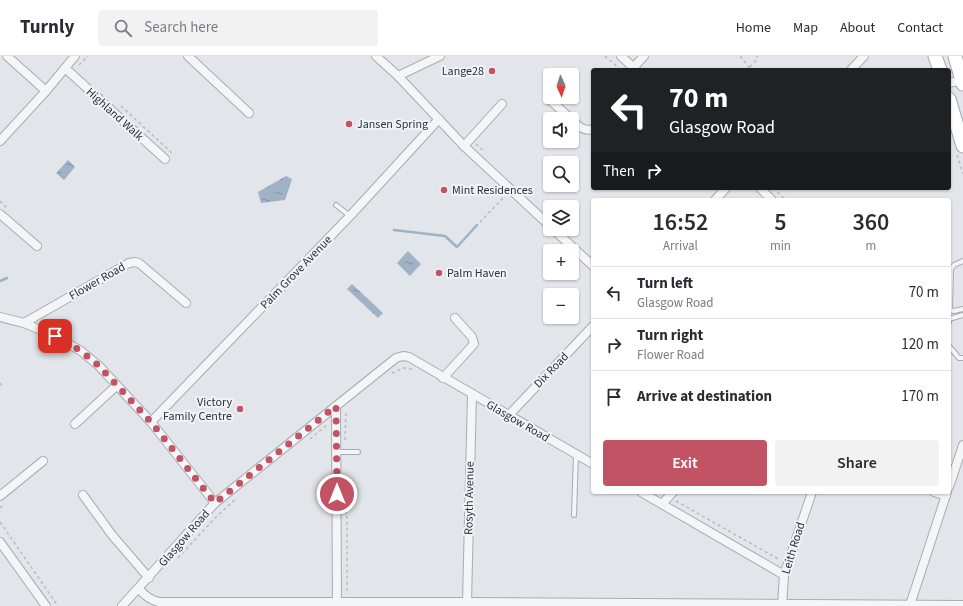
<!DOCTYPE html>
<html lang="en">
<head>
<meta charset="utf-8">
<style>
	body { margin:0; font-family:"Source Sans 3",sans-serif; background:#f2f2f3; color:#2b2b33; height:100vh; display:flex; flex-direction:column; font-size:15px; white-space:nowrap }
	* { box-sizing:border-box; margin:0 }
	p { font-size:13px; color:#7c7c81 }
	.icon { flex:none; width:22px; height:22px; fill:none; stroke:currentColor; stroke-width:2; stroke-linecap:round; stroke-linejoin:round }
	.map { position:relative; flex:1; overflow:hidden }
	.side { position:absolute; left:591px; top:142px; width:360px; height:296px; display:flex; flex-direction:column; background:#fff; border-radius:4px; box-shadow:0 1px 3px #0004 }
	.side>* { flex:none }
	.guide { position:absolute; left:591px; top:12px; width:360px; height:122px; border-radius:4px; box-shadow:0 1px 3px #0004; background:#202124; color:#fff; overflow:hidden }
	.needle { width:26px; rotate:177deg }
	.buttons { position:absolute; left:543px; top:12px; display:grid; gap:8px }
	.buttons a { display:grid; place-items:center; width:36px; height:36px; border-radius:4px; background:#fff; box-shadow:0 1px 3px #0004; font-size:20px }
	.pin { position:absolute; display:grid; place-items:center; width:34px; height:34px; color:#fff; margin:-17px; border-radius:8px; box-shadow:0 2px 6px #0006 }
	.me { position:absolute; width:44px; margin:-22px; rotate:0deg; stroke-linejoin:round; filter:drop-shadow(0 0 3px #0008) }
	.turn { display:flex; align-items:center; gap:14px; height:84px; padding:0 12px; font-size:18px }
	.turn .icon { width:52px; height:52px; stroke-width:2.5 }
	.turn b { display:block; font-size:28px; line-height:34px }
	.then { display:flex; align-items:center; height:38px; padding:0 12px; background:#0003; gap:8px; font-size:15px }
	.eta { display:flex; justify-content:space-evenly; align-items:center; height:68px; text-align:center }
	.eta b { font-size:24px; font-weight:600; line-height:28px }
	.cta { display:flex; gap:8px; margin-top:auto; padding:8px 12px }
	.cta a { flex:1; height:46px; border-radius:4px; background:#c25364; color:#fff; font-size:16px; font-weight:600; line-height:46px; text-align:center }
	.cta a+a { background:#f2f2f3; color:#2b2b33 }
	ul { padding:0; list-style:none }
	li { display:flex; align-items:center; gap:12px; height:52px; padding:0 12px; border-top:1px solid #e1e1e2 }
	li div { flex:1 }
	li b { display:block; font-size:15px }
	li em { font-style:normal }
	header { display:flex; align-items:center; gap:24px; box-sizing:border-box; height:56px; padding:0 20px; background:#fff; border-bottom:1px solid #e1e1e2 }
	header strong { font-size:19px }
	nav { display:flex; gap:22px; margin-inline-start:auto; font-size:14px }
	.search { width:280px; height:36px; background:#f2f2f3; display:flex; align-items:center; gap:10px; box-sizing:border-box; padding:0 14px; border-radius:4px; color:#7c7c81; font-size:15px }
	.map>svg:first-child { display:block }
	.water { fill:url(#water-ripples) }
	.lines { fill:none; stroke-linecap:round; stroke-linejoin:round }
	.stream { stroke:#a0b2c5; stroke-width:2.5 }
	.service-casing { stroke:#a7acb3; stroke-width:6 }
	.minor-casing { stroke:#a7acb3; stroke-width:10 }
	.primary-casing { stroke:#a2a9b3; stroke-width:15 }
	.path { stroke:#b8bbc0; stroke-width:1.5; stroke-dasharray:3 3; stroke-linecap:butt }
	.service { stroke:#f4f5f7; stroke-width:4 }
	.minor { stroke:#f4f5f7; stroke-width:8 }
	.primary { stroke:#fff; stroke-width:13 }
	.route { stroke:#c25364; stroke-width:7; stroke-dasharray:0 12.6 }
	.poi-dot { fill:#c25364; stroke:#f1f3f6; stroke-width:1.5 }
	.labels { text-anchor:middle; stroke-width:4; stroke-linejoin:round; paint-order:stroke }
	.poi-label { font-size:12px; fill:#2b333f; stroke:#f1f3f6; text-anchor:start }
	.street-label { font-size:12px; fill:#2b333f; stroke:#f1f3f6 }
</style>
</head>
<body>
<header>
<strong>Turnly</strong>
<div class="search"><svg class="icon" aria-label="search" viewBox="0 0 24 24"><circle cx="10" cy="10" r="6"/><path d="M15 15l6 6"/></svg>Search here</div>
<nav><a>Home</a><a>Map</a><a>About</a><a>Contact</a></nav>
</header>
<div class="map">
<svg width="963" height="550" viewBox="0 0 963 550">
	<defs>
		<pattern id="water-ripples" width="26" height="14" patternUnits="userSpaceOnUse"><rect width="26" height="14" fill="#a0b2c5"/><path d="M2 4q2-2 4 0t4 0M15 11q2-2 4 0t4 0" fill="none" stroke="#8391a1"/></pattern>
	</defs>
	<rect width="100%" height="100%" fill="#e2e5e9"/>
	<g class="water">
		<polygon points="68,104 75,111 64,124 56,117"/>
		<polygon points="286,120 292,123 285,144 261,147 258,136"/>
		<polygon points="408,195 421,208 410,220 397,207"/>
		<polygon points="352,228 383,257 378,262 347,233"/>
	</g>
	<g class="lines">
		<g class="stream">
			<polyline points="394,174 445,180 457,191 477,169"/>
			<polyline points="0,225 7,222"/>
		</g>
		<defs>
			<g id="service">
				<polyline points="336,149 350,160"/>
				<polyline points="963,205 954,209 951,213 950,254 954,255 963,253"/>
				<polyline points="949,266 949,263 963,259"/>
				<polyline points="949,290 959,302 963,302"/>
				<polyline points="336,396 358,396"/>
				<polyline points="574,459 576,399"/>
			</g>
			<g id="minor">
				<polyline points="7,0 46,35"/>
				<polyline points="188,0 249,57"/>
				<polyline points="376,0 398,20 464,90 550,170"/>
				<polyline points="621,0 636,14"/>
				<polyline points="65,12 165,103"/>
				<polyline points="633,12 644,0"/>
				<polyline points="851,14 864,0"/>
				<polyline points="398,20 440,0"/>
				<polyline points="949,27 963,24"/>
				<polyline points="549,43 571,63"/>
				<path d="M572,64c6,6 12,12 21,9"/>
				<polyline points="0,85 46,35 75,0"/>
				<polyline points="464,90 502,48"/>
				<polyline points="760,132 772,144"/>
				<polyline points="715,144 726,132"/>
				<polyline points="0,158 37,190"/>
				<polyline points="553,173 593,210"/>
				<polyline points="0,261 24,267 55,280 81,295 99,310 151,366 215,447"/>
				<polyline points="24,267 129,207 135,206 139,207 186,247"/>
				<polyline points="443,322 474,288 472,281 455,262"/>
				<polyline points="336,350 337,550"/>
				<polyline points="509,359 593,270"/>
				<polyline points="151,366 350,160 439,63"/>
				<polyline points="75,368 113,333"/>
				<polyline points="949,431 963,389"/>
				<polyline points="641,436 784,519"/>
				<polyline points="934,436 946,440"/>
				<polyline points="83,439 112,479 149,522"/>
				<polyline points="0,440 43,405"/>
				<polyline points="662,448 673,436"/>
				<polyline points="0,486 46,550"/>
				<path d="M139,533c6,7 11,11 20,13h308l496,3"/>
				<polyline points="467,546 472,338"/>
				<polyline points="910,549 947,436"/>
				<polyline points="122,550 215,447 396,302 403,300 409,301 593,408"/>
				<polyline points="782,550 784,519 812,436"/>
			</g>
			<g id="primary">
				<polyline points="935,0 940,14"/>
				<polyline points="955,0 963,28"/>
				<polyline points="949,43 963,90"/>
			</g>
		</defs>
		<use href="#service" class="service-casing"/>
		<use href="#minor" class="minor-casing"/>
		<use href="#primary" class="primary-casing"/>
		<g class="path">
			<polyline points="605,0 621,14"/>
			<polyline points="741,0 741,1 751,14"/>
			<polyline points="79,9 88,0"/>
			<polyline points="750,11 757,3 757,0"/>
			<polyline points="121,50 172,97"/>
			<polyline points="476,88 485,96"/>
			<polyline points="957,99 963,118"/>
			<polyline points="773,132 786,144"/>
			<polyline points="0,145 7,152"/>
			<polyline points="480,166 505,140"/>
			<polyline points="392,317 404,312 412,313"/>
			<polyline points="0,327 2,330 0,332"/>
			<polyline points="310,383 327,369"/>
			<polyline points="345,384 346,354"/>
			<polyline points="676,445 780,504"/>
			<polyline points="0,452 5,448"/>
			<polyline points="344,456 347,457 347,538"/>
			<polyline points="0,466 58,550"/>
			<polyline points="178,502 217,460 237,442"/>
		</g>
		<use href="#service" class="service"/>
		<use href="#minor" class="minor"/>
		<use href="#primary" class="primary"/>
	</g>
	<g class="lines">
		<polyline class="route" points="55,280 81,295 99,310 151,366 215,447 336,350 337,438"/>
	</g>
	<g class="poi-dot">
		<circle cx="492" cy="15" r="4"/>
		<circle cx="349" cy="68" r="4"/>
		<circle cx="444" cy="134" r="4"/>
		<circle cx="439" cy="217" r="4"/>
		<circle cx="240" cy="353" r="4"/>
	</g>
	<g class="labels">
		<g class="poi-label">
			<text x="484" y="19" text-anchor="end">Lange28</text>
			<text x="357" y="72">Jansen Spring</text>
			<text x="452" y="138">Mint Residences</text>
			<text x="447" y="221">Palm Haven</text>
			<text x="232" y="350" text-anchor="end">Victory<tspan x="232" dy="14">Family Centre</tspan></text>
		</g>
		<g class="street-label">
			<text transform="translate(115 58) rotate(42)" y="4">Highland Walk</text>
			<text transform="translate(296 216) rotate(-46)" y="4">Palm Grove Avenue</text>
			<text transform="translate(97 225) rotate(-30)" y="4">Flower Road</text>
			<text transform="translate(551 314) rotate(-46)" y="4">Dix Road</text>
			<text transform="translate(518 365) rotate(30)" y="4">Glasgow Road</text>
			<text transform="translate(469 442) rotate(-89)" y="4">Rosyth Avenue</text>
			<text transform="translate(184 482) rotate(-49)" y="4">Glasgow Road</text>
			<text transform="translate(793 492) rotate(-73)" y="4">Leith Road</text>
		</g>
	</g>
</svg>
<div class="buttons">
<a><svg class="needle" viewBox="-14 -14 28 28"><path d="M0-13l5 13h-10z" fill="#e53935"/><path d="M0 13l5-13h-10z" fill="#7c7c81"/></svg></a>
<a><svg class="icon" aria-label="sound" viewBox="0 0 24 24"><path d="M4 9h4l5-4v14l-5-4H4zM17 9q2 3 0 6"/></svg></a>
<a><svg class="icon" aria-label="search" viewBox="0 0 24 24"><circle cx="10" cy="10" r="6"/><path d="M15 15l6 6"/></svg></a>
<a><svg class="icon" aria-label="layers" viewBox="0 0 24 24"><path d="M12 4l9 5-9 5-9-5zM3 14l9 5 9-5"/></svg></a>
<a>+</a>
<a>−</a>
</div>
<div class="pin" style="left:55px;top:280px;background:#d93025"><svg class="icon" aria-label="arrive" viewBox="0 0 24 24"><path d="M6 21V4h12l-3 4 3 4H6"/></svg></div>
<svg class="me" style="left:337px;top:438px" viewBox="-20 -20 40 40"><circle r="17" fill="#c25364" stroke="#fff" stroke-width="3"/><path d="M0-11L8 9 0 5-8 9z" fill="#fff"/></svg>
<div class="guide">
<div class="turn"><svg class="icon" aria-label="left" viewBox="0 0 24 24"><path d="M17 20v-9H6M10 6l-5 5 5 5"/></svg><div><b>70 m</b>Glasgow Road</div></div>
<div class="then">Then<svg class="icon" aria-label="right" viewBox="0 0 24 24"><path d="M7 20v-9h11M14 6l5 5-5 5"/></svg></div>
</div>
<section class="side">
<div class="eta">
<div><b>16:52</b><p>Arrival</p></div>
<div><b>5</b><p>min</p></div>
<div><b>360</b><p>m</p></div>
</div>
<ul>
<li><svg class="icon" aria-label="left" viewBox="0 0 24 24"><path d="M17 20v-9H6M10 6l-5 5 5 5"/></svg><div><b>Turn left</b><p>Glasgow Road</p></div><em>70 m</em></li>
<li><svg class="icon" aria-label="right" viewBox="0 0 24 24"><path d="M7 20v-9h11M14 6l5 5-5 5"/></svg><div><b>Turn right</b><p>Flower Road</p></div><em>120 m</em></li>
<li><svg class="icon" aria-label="arrive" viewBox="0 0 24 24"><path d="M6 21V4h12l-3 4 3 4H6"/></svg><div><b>Arrive at destination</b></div><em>170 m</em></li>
</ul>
<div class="cta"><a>Exit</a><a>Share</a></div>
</section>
</div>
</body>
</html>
